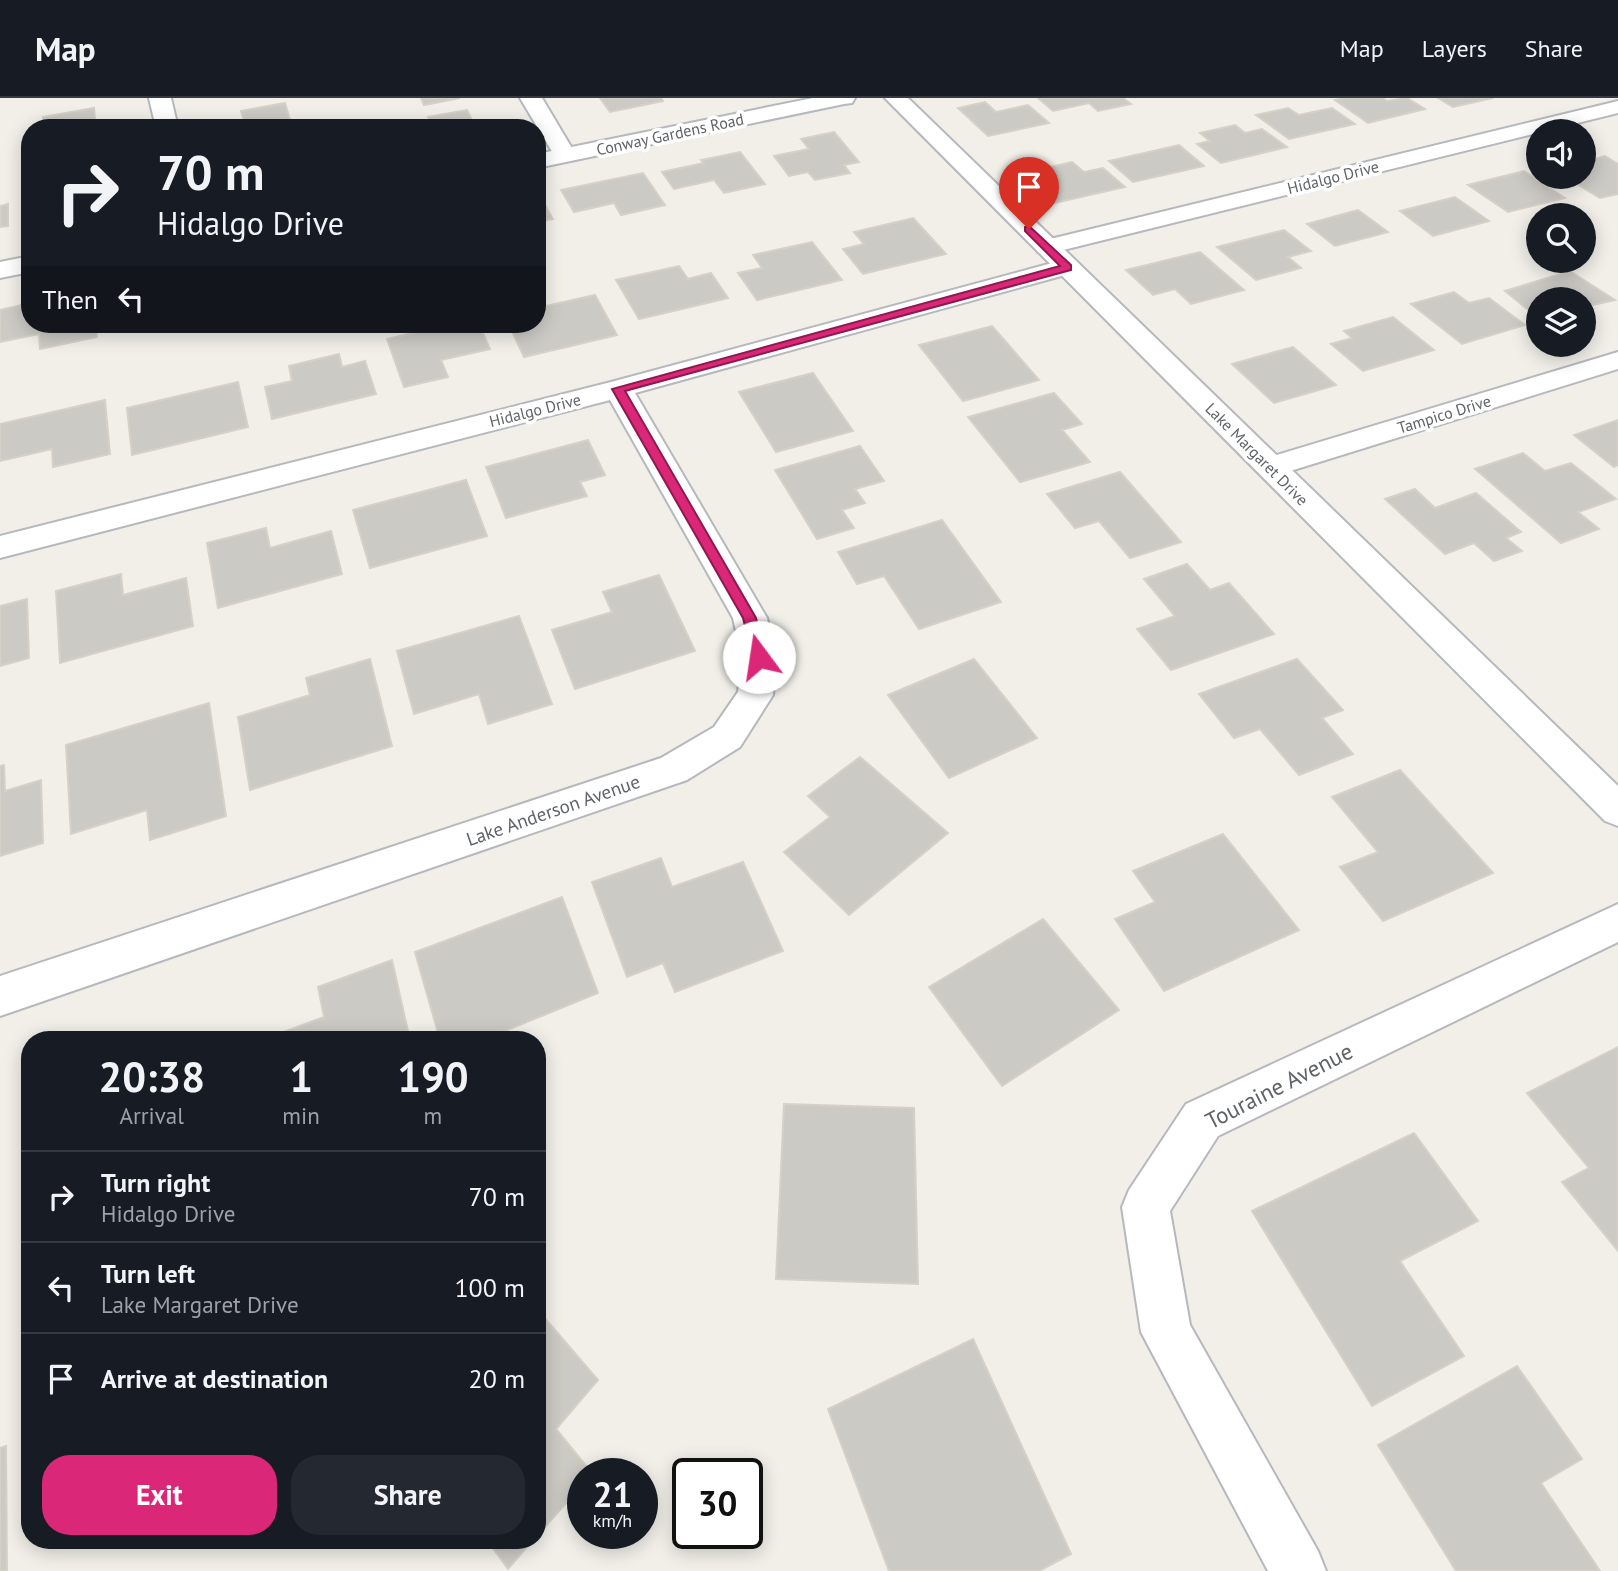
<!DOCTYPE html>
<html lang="en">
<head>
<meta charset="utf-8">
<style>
	body { margin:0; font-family:"PT Sans",sans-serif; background:#242831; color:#f1f3f6; height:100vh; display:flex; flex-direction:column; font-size:26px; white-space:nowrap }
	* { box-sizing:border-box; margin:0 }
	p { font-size:23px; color:#9ea1a6 }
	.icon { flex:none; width:38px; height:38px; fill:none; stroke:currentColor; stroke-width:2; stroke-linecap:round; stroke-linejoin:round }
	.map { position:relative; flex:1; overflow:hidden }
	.side { position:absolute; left:21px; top:933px; width:525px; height:518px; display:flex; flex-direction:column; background:#171b24; border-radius:28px; box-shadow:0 4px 18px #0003 }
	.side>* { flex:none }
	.banner { position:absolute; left:21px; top:21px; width:525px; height:214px; border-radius:28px; box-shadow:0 4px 18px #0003; background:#171b24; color:#f1f3f6; overflow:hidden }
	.controls { position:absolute; left:1526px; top:21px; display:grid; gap:14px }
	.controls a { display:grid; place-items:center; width:70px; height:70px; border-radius:50%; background:#171b24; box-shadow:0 4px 18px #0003; font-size:35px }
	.speed { position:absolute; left:567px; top:1360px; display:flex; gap:14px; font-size:35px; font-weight:700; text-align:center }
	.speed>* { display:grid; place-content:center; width:91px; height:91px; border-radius:50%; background:#171b24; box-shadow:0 4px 18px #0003; line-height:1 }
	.speed small { font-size:18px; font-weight:400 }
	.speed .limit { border:4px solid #111; border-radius:10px; background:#fff; color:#111 }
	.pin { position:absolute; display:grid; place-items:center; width:60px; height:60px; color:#fff; margin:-72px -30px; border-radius:50% 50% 50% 0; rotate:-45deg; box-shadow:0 0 7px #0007 }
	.pin .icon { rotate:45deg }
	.me { position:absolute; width:77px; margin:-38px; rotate:346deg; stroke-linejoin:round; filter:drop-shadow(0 0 5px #0008) }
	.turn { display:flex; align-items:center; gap:24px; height:147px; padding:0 21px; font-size:32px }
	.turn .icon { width:91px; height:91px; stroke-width:2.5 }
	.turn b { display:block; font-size:49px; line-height:60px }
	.then { display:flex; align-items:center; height:66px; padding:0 21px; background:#0003; gap:14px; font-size:26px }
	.eta { display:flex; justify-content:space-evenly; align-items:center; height:119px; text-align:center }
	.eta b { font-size:42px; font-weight:700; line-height:49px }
	.action { display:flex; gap:14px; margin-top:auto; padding:14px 21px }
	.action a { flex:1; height:80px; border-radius:28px; background:#db2777; color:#fff; font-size:28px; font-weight:700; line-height:80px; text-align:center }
	.action a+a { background:#242831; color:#f1f3f6 }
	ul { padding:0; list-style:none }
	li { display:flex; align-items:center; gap:21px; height:91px; padding:0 21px; border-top:2px solid #363941 }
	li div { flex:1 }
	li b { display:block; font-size:26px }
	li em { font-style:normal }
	header { display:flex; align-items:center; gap:42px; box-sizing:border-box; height:98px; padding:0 35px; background:#171b24; border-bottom:2px solid #363941 }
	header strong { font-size:33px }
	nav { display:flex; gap:38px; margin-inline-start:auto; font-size:24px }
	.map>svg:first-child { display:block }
	.building { fill:#cccac5; stroke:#d6d1c6; stroke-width:2 }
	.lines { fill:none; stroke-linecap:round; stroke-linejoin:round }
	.minor-casing { stroke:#b5b8bc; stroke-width:4 }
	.tertiary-casing { stroke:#b5b8bc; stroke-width:4 }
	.minor { fill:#fff; fill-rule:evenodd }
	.tertiary { fill:#fff; fill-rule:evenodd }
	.route { fill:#db2777; stroke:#8e194d; stroke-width:2 }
	.labels { text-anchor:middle; stroke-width:7; stroke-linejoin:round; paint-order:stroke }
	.far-street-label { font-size:16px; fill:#5f6368; stroke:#fff }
	.street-label { font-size:19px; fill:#5f6368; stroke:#fff }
	.near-street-label { font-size:23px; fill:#5f6368; stroke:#fff }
</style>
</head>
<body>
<header>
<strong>Map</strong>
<nav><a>Map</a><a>Layers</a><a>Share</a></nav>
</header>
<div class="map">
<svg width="1618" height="1473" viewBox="0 0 1618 1473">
	<rect width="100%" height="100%" fill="#f1efe8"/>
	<g class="building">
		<polygon points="421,0 460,0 424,7"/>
		<polygon points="600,0 661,0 663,3 610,14"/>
		<polygon points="1038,0 1123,0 1131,6 1098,13 1089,5 1053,13"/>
		<polygon points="1346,0 1382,0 1387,3 1407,0 1425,11 1368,25 1335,2"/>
		<polygon points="1438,0 1493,0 1453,9"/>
		<polygon points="985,4 996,14 1028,7 1049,25 988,38 958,10"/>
		<polygon points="285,5 291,25 280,27 281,30 246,30 241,13"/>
		<polygon points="94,10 96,30 44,30 43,19"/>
		<polygon points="1288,10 1299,17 1332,10 1355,26 1289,41 1256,17"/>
		<polygon points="467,12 476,30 433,30 428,19"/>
		<polygon points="1235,27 1245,35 1262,31 1287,49 1221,65 1197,46 1210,43 1200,35"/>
		<polygon points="834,34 859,64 844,67 850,75 815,82 808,74 789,78 774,58 809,51 801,41"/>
		<polygon points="1179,47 1204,68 1133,84 1109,63"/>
		<polygon points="740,54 765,86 724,95 714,82 674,91 662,74 704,65 701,62"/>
		<polygon points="1605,58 1618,66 1618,96 1600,100 1565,79 1584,79 1584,64"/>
		<polygon points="1072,64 1084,74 1103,70 1125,89 1055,105 1023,75"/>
		<polygon points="1524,73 1565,100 1508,114 1468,87"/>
		<polygon points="643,75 665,107 621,117 614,105 574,114 561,92"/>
		<polygon points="540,98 553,121 537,124 537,99"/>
		<polygon points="1455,99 1489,123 1433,138 1400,113"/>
		<polygon points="8,106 8,128 0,129 0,108"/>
		<polygon points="1358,112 1388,134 1335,148 1307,126"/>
		<polygon points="913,120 946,156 863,176 843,151 864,146 854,134"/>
		<polygon points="1284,132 1311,153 1288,159 1301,170 1256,182 1217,149"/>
		<polygon points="812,144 842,182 757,202 738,175 762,170 753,157"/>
		<polygon points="1200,154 1244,192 1191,206 1175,191 1153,197 1126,172"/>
		<polygon points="679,168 688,181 711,175 728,200 639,221 616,182"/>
		<polygon points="1570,173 1615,202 1584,209 1584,201 1538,201 1538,220 1505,193"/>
		<polygon points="1454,194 1469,205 1489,200 1525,227 1462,246 1411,206"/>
		<polygon points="595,197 617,237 524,259 510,229 537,226 537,210"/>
		<polygon points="30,205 30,226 96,226 97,239 40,251 39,236 0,244 0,212"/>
		<polygon points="1393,219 1434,252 1363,273 1331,246 1352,240 1344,233"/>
		<polygon points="452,226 479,226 490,251 441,262 448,279 404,289 387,241"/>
		<polygon points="992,228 1039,282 963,303 919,247"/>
		<polygon points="1293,249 1336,287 1274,305 1232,266"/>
		<polygon points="339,256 342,269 365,263 376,296 272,321 265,289 292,283 289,268"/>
		<polygon points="813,275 853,333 776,354 739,294"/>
		<polygon points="238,284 248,329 132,357 127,310"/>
		<polygon points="1054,295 1082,326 1062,332 1090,364 1020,384 968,319"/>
		<polygon points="105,302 110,356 53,369 52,351 0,363 0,326"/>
		<polygon points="1618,322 1618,367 1614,369 1574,337"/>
		<polygon points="588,342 605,377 580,384 587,398 506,420 486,369"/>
		<polygon points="860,348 884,383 855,391 865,405 842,412 854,430 817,441 775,372"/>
		<polygon points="1523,355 1545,373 1571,365 1616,401 1578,414 1599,431 1561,445 1475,371"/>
		<polygon points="1120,374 1181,444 1130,460 1099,423 1075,430 1047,396"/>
		<polygon points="466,382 487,438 370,470 353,412"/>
		<polygon points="1415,391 1435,410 1476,395 1521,434 1506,440 1522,453 1494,463 1474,445 1445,456 1385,401"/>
		<polygon points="942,422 1001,504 919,531 884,478 857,486 838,454"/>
		<polygon points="266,430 270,450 331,433 342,476 218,510 207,445"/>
		<polygon points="1187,466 1210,492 1229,485 1274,536 1171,572 1137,531 1175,518 1144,481"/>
		<polygon points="121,476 123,497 186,480 193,528 60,565 56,493"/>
		<polygon points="659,477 695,553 575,591 552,532 612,514 603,494"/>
		<polygon points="27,501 29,560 0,568 0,508"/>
		<polygon points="519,518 552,606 488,626 479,596 414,616 397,553"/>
		<polygon points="370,561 392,648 250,692 238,619 310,597 306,580"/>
		<polygon points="974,561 1037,640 949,680 888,597"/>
		<polygon points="1297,561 1343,612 1322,620 1353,656 1299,677 1260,631 1234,640 1199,596"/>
		<polygon points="209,605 226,718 150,742 147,712 71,736 66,647"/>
		<polygon points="860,659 948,735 849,817 784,754 830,719 808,698"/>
		<polygon points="4,667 5,693 41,682 43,745 0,758 0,668"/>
		<polygon points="1400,672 1493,775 1383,823 1340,769 1378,754 1332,699"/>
		<polygon points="1223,736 1299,832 1164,893 1115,821 1155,804 1133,773"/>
		<polygon points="661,760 672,789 743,764 783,853 675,894 663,865 627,879 592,784"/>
		<polygon points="562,799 598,895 483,942 440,942 415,854"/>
		<polygon points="1043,821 1119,912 1002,988 929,889"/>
		<polygon points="392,862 410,942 262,942 324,919 318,889"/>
		<polygon points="1618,949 1618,1153 1562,1084 1589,1070 1527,995"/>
		<polygon points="30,974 30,1109 28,1109 24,976"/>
		<polygon points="784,1006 914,1010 918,1186 776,1181"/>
		<polygon points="1414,1035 1478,1123 1400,1163 1464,1258 1372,1308 1252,1113"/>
		<polygon points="537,1211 598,1282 556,1331 592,1375 583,1376 583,1386 537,1438"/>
		<polygon points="973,1241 1071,1456 1039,1473 889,1473 828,1311"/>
		<polygon points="1517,1268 1582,1361 1541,1385 1600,1473 1456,1473 1378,1347"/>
		<polygon points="6,1348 7,1473 0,1473 0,1350"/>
		<polygon points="487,1442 533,1442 508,1471"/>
	</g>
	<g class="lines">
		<defs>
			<g id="minor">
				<polygon points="149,0 171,0 178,30 156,30"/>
				<polygon points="520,0 542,0 576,57 573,62 557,62"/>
				<polygon points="1618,3 1618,15 1047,156 1038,154 1035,149 1038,144"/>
				<polygon points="1067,161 1076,164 1080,169 1076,174 635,295 767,520 776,560 773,597 740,649 687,682 0,918 0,878 661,660 714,629 738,594 742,560 733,520 610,302 0,460 0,438 611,284"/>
				<polygon points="1618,254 1618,271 1271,379 1260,376 1256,369 1260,362"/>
				<polygon points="1618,806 1618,844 1218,1038 1170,1113 1190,1227 1318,1453 1326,1473 1268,1473 1141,1234 1122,1109 1129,1092 1186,1006"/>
			</g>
			<g id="tertiary">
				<polygon points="813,0 855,0 852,5 844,6 537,70 537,56"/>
				<polygon points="885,0 908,0 1618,688 1618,728 1605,723"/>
				<polygon points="30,158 30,174 0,180 0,164"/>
			</g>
		</defs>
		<use href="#minor" class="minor-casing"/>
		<use href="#tertiary" class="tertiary-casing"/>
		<use href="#minor" class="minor"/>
		<use href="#tertiary" class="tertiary"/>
	</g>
	<polygon class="route" points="1029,128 1071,167 1071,172 625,293 756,520 766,559 764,563 754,563 743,520 612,291 1060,168 1025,133 1025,129"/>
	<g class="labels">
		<g class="far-street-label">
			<text transform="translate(670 36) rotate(-12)" y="6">Conway Gardens Road</text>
			<text transform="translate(1333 79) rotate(-14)" y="6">Hidalgo Drive</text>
			<text transform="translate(535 312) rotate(-14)" y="6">Hidalgo Drive</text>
			<text transform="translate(1444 316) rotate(-17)" y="6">Tampico Drive</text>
			<text transform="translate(1257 356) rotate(45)" y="6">Lake Margaret Drive</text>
		</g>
		<g class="street-label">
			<text transform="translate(553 712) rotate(-19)" y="7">Lake Anderson Avenue</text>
		</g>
		<g class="near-street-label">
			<text transform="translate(1279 988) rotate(-27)" y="8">Touraine Avenue</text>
		</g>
	</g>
</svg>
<div class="controls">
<a><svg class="icon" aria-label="sound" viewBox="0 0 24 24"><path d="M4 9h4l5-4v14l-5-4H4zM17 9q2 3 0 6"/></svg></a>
<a><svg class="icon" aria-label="search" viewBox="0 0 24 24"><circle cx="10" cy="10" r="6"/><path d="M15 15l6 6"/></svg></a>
<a><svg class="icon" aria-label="layers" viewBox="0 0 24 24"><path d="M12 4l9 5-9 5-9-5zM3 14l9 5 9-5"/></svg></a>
</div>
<div class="speed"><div>21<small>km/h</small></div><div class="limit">30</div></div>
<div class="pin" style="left:1029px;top:131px;background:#d93025"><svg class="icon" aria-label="arrive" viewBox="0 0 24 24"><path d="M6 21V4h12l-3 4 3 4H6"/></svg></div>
<svg class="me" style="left:759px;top:559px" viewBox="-20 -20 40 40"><circle r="19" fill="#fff"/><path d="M0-13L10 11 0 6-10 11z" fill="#db2777"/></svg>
<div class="banner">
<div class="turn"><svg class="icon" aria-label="right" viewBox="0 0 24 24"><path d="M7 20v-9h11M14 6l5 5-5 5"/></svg><div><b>70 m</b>Hidalgo Drive</div></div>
<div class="then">Then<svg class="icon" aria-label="left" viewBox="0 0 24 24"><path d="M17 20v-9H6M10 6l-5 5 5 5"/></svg></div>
</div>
<section class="side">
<div class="eta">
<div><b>20:38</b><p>Arrival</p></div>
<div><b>1</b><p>min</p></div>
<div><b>190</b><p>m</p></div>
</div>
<ul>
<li><svg class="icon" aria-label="right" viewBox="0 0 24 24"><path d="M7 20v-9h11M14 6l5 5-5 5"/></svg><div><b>Turn right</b><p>Hidalgo Drive</p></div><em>70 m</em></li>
<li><svg class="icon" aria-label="left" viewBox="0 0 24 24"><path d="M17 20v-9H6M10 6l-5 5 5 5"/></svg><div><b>Turn left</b><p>Lake Margaret Drive</p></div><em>100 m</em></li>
<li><svg class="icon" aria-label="arrive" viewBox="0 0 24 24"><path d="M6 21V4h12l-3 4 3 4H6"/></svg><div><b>Arrive at destination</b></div><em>20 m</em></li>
</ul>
<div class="action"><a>Exit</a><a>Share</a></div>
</section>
</div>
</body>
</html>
